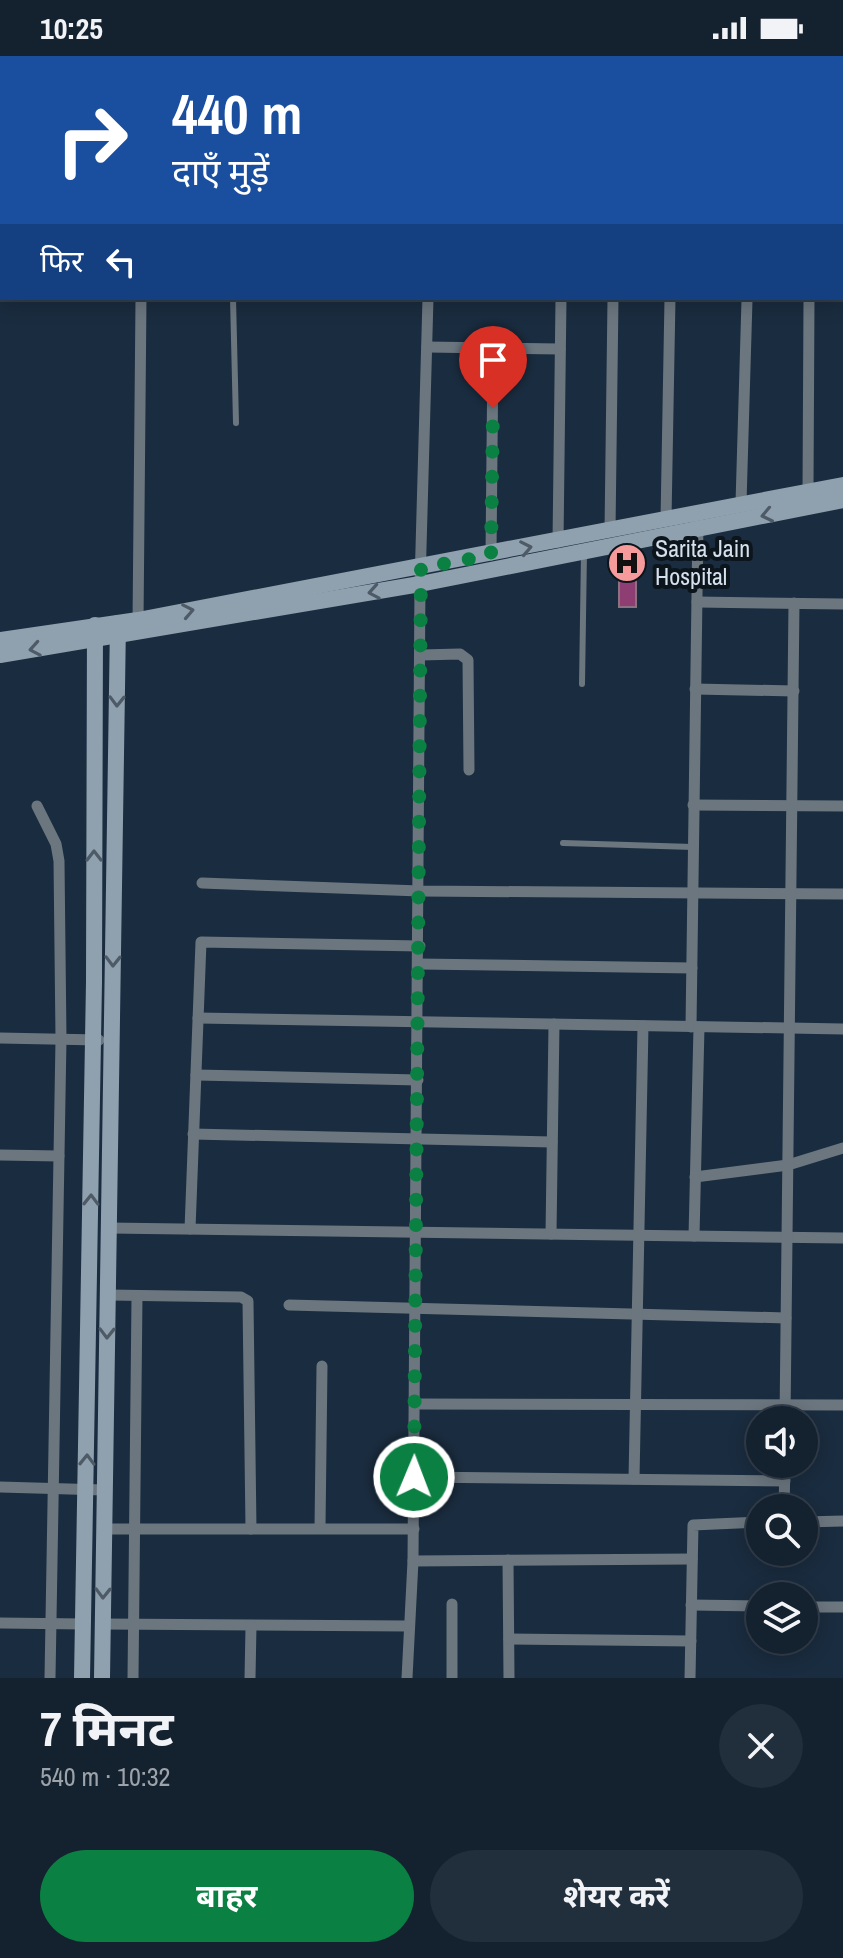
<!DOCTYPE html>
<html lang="hi">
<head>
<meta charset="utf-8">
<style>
	body { margin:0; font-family:"Archivo Narrow","Noto Sans Devanagari",sans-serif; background:#212e3b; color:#f1f3f6; height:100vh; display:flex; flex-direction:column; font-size:30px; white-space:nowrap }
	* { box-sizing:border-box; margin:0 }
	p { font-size:26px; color:#9da3aa }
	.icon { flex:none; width:44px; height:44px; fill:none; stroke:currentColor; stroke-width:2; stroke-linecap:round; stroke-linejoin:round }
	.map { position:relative; height:1622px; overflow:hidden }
	.sheet { display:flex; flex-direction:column; background:#14212f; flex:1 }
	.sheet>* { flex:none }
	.guide { position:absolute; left:0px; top:0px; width:844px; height:244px; box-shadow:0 4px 20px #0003,0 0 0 2px #333e4b; background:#1a4fa0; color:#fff; overflow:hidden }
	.controls { position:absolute; left:746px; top:1350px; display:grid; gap:16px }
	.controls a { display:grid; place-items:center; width:72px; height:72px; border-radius:50%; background:#14212f; box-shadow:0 4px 20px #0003,0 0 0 2px #333e4b; font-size:40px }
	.pin { position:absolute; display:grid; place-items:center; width:68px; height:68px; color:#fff; margin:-82px -34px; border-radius:50% 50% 50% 0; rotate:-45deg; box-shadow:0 0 8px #0007 }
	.pin .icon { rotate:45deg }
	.me { position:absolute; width:88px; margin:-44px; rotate:1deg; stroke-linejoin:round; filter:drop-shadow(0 0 6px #0008) }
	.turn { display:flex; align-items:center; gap:28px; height:168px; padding:0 40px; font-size:36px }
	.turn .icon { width:104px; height:104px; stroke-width:2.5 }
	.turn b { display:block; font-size:56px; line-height:68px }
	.then { display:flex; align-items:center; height:76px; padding:0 40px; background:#0003; gap:16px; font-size:30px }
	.round { display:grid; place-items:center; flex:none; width:84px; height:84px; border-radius:42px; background:#212e3b }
	.overview { display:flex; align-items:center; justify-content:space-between; height:136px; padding:0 40px }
	h1 { font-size:48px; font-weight:700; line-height:60px }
	.primary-button { display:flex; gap:16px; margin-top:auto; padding:16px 40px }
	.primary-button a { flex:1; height:92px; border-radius:48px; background:#0b8043; color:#fff; font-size:32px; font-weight:700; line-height:92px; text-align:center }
	.primary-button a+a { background:#212e3b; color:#f1f3f6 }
	.status { display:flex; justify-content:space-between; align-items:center; height:56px; padding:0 40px; background:#14212f; direction:ltr }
	.status svg { height:22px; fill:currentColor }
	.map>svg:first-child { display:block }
	.building { fill:#8e3e73; stroke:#8d7181; stroke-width:2 }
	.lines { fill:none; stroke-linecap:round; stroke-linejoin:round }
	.lane { stroke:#6b767f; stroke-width:6 }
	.street { stroke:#6b767f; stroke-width:11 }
	.secondary { stroke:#8fa1af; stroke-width:16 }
	.oneway { stroke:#4e5a66 }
	.route { stroke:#0b8043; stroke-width:14; stroke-dasharray:0 25.2 }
	.labels { text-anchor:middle; stroke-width:8; stroke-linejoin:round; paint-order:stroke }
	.poi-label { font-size:24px; fill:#d6e1ee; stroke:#0c141c; text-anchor:start }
</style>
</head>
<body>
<div class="status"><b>10:25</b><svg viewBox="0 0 49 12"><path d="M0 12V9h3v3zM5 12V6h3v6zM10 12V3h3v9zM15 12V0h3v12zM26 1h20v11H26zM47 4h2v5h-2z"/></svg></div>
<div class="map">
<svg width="843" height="1622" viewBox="0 0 843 1622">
	<rect width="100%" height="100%" fill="#1a2c3f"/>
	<rect class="building" x="619" y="501" width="17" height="50"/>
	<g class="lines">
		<g class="lane">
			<polyline points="226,0 226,2"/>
			<polyline points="233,242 236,367"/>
			<polyline points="582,628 584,496"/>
			<polyline points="563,787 693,791"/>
		</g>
		<g class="street">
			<polyline points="114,2 114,0"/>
			<polyline points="143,2 143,0"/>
			<polyline points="433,2 433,0"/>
			<polyline points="526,2 526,0"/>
			<polyline points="616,2 616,0"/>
			<polyline points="676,2 676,0"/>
			<polyline points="758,2 758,0"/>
			<polyline points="842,7 843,7"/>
			<polyline points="842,87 843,87"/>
			<polyline points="842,144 843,144"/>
			<polyline points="0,234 2,234"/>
			<polyline points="427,291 560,293"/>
			<polyline points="808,435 809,242"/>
			<polyline points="741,447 747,244"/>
			<polyline points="666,464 670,242"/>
			<polyline points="610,475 613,242"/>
			<polyline points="558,486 561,242"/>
			<polyline points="491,499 493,293"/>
			<polyline points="697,546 843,548"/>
			<polyline points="138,568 141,242"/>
			<polyline points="420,599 460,598 468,604 469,714"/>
			<polyline points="695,633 794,635"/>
			<polyline points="693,749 843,750"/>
			<polyline points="37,750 56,788 59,805 61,983 50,1622"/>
			<polyline points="202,827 420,835 843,838"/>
			<polyline points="419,908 692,912"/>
			<polyline points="198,962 843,973"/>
			<polyline points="691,971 698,467"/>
			<polyline points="0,982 99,984"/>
			<polyline points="196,1019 418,1024"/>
			<polyline points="193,1078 552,1086"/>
			<polyline points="0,1099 59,1100"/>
			<polyline points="695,1121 788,1109 843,1092"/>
			<polyline points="109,1172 843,1182"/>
			<polyline points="190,1173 201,886 420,890"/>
			<polyline points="551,1178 554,968"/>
			<polyline points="694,1180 699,971"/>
			<polyline points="108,1239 241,1241 248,1245 251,1473"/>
			<polyline points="289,1249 786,1262"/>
			<polyline points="415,1348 843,1349"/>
			<polyline points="785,1364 794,547"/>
			<polyline points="414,1421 785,1425"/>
			<polyline points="634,1423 643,970"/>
			<polyline points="0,1431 104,1434"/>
			<polyline points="784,1452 785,1408"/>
			<polyline points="804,1466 843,1465"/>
			<polyline points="320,1472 322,1310"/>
			<polyline points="104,1473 414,1473"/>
			<polyline points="508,1504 509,1622"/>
			<polyline points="413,1505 692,1503"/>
			<polyline points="691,1549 760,1550"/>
			<polyline points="804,1551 843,1551"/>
			<polyline points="0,1567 84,1568"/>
			<polyline points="102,1568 409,1570"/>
			<polyline points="509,1583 691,1585"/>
			<polyline points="133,1622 137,1240"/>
			<polyline points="250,1622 251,1570"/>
			<polyline points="407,1622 413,1505 420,528 428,242"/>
			<polyline points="452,1622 452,1548"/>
			<polyline points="690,1622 693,1469 760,1466"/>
		</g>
		<g class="secondary">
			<polyline points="0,584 138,564 843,429"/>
			<polyline points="0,599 420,528 843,444"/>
			<polyline points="82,1622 94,926 95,569"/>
			<polyline points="102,1622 118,567"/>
		</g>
	</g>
	<defs><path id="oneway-chevron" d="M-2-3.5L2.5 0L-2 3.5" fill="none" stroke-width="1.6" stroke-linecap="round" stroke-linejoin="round" transform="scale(2)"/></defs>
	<g class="oneway">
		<use href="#oneway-chevron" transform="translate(767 459) rotate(168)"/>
		<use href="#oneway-chevron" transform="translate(526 492) rotate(-11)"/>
		<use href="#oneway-chevron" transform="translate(374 536) rotate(170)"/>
		<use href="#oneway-chevron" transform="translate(188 555) rotate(-11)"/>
		<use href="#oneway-chevron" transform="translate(35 593) rotate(170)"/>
		<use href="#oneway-chevron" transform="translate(117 645) rotate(91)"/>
		<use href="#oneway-chevron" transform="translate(94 800) rotate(-90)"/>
		<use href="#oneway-chevron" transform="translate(113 905) rotate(91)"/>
		<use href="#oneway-chevron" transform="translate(91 1144) rotate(-89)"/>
		<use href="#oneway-chevron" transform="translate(107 1277) rotate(91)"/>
		<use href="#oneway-chevron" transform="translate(87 1404) rotate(-89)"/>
		<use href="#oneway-chevron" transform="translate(103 1537) rotate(91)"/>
	</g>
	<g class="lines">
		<polyline class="route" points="414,1421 421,512 491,499 493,352"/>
	</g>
	<defs>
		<symbol id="hospital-disc" viewBox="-11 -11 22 22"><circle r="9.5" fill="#f59b9c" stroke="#0c141c"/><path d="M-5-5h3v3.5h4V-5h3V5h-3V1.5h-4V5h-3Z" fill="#111"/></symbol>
	</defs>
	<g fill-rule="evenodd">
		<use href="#hospital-disc" x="605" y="485" width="44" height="44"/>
	</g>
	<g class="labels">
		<g class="poi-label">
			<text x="655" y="501">Sarita Jain<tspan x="655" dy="28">Hospital</tspan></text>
		</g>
	</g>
</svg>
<div class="controls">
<a><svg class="icon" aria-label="sound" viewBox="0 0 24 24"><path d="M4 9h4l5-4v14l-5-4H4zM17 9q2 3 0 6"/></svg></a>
<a><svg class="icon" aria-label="search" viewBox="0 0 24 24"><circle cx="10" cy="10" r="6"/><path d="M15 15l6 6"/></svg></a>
<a><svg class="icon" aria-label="layers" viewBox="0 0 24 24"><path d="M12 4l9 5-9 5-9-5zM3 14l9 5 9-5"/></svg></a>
</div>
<div class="pin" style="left:493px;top:352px;background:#d93025"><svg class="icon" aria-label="arrive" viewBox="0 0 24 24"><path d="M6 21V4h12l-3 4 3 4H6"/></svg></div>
<svg class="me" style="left:414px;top:1421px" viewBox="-20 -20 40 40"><circle r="17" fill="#0b8043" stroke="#fff" stroke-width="3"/><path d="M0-11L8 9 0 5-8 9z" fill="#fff"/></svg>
<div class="guide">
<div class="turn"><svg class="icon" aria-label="right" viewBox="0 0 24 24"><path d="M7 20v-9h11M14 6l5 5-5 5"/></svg><div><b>440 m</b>दाएँ मुड़ें</div></div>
<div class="then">फिर<svg class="icon" aria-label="left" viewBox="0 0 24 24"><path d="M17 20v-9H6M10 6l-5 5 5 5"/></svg></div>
</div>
</div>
<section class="sheet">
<div class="overview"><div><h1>7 मिनट</h1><p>540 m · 10:32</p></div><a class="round"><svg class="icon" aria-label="close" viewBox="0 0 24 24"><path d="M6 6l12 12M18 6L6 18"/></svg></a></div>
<div class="primary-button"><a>बाहर</a><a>शेयर करें</a></div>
</section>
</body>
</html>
